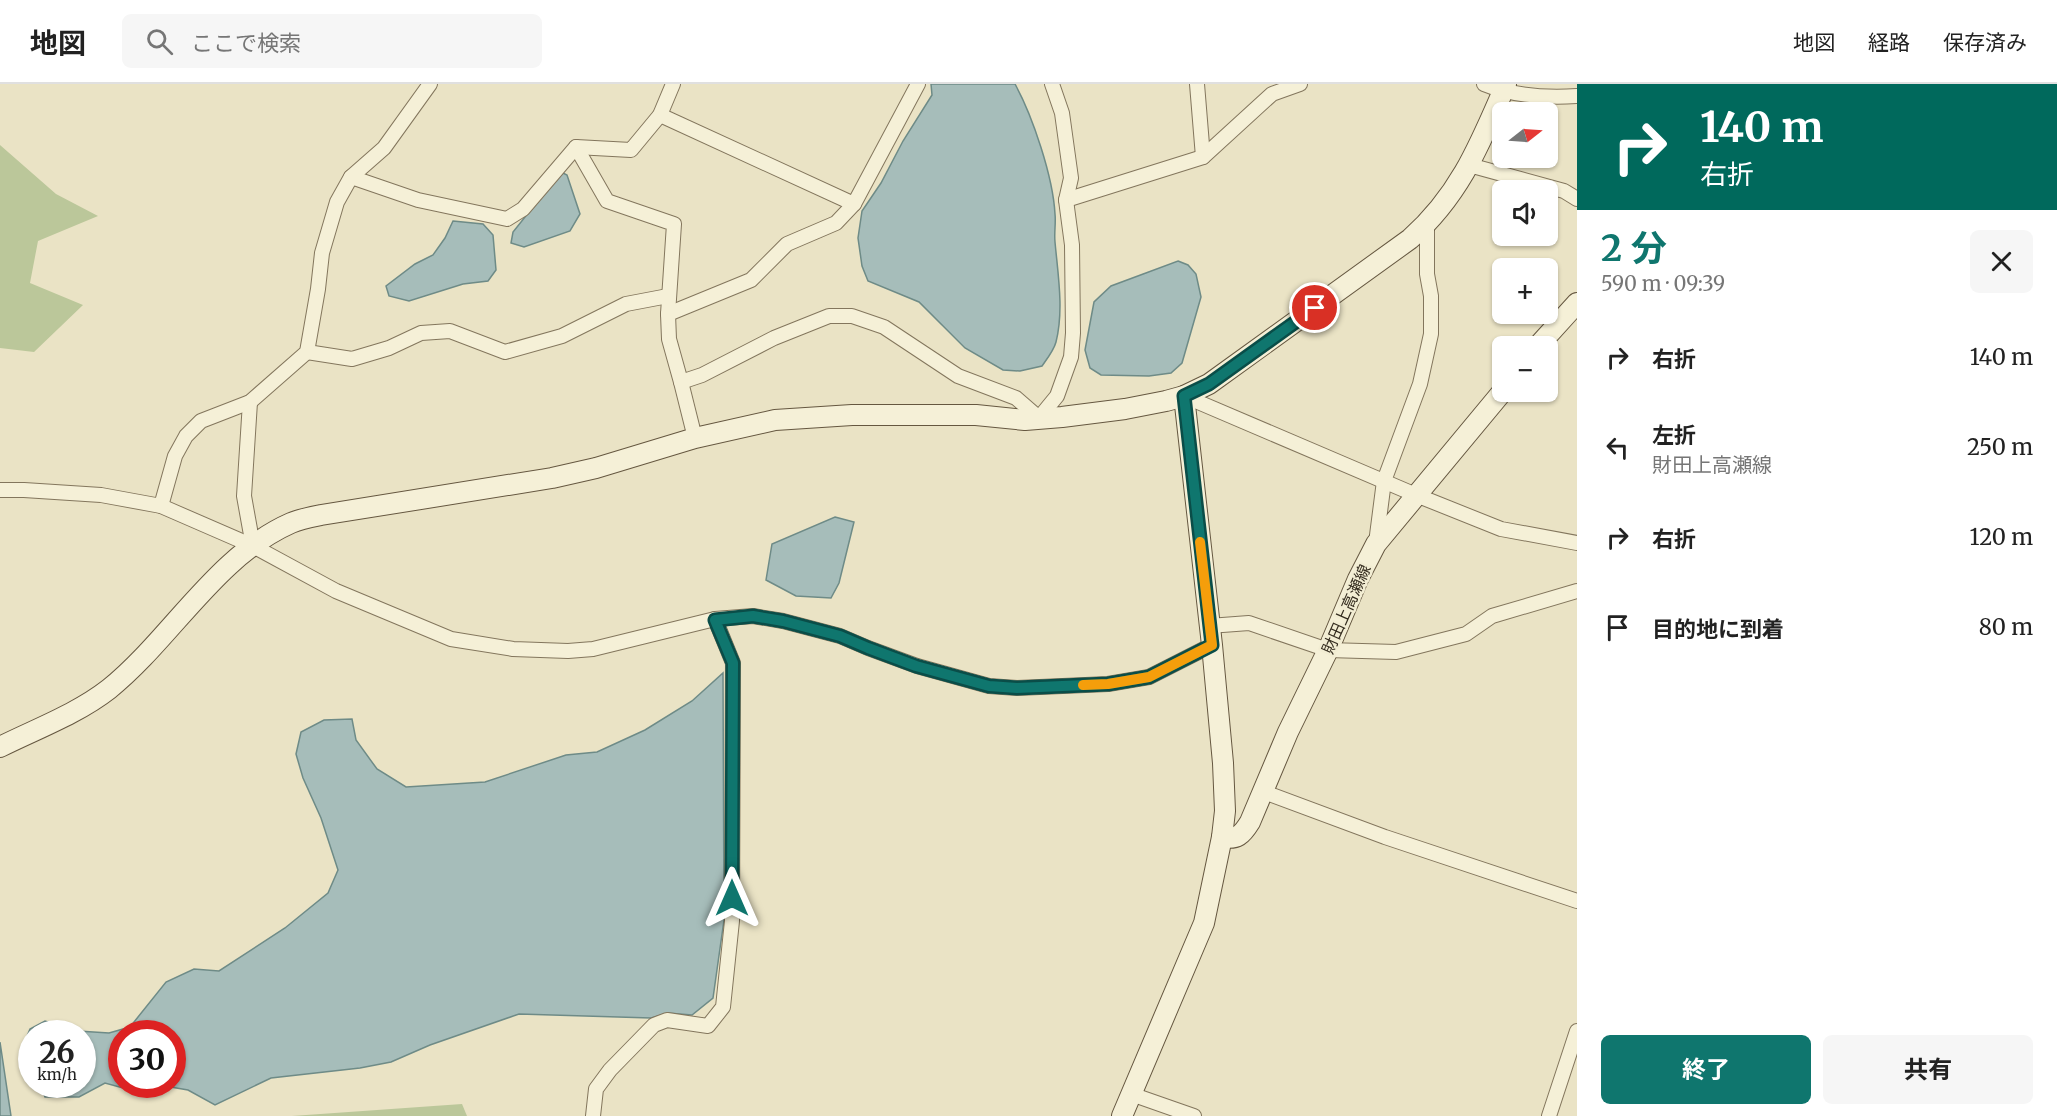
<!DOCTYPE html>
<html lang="ja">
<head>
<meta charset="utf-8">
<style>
	body { margin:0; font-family:Merriweather,"Noto Sans JP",serif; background:#f6f6f6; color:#222; height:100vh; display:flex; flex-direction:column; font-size:22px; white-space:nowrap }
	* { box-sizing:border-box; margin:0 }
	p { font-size:20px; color:#767676 }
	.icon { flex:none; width:33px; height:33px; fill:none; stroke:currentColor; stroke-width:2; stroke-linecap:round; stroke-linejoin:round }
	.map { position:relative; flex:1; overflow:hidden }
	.drawer { display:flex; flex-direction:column; background:#fff; width:480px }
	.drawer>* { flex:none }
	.guide { background:#00695c; color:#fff; overflow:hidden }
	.needle { width:39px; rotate:73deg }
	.fabs { position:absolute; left:1492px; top:18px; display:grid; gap:12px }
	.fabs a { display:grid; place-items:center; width:66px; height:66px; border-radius:9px; background:#fff; box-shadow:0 2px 4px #0004; font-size:30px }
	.speed { position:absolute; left:18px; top:936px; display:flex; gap:12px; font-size:30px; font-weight:700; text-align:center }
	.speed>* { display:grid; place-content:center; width:78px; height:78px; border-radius:50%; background:#fff; box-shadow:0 2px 4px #0004; line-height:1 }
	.speed small { font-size:15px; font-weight:400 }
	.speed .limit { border:9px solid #d22; background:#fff; color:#111 }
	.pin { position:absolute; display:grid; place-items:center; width:51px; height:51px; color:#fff; margin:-26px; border:3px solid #fff; border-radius:50%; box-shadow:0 2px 6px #0007 }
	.me { position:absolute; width:66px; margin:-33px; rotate:0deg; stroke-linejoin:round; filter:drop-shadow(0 0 4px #0008) }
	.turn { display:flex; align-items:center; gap:21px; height:126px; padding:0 24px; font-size:27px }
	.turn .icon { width:78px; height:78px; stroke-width:2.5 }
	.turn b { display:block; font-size:42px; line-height:51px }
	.round { display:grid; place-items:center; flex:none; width:63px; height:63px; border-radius:9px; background:#f6f6f6 }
	.overview { display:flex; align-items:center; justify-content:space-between; height:102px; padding:0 24px }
	h1 { font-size:36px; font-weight:700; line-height:45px; color:#0f766e }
	.action { display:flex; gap:12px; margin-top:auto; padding:12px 24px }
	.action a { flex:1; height:69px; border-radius:9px; background:#0f766e; color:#fff; font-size:24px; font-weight:700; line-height:69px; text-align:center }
	.action a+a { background:#f6f6f6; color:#222 }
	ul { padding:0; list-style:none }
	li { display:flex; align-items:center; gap:18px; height:90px; padding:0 24px }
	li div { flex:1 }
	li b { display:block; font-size:22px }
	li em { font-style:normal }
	header { display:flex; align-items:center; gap:36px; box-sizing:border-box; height:84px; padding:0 30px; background:#fff; border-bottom:2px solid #e0e0e0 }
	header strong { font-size:28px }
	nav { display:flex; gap:33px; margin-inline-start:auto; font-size:21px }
	.search { width:420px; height:54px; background:#f6f6f6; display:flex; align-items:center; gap:15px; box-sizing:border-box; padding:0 21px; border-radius:9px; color:#767676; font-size:22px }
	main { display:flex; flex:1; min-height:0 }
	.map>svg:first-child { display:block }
	.green { fill:#bbc79a }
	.water { fill:#a6bdba; stroke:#6e8b87; stroke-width:1.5 }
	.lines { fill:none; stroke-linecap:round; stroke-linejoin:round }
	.street-casing { stroke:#83765d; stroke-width:16 }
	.secondary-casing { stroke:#655740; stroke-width:22 }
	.street { stroke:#f5f0d7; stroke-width:14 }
	.secondary { stroke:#f5f0d7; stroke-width:20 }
	.route-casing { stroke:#0a4d48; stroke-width:15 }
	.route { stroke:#0f766e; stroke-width:10 }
	.slow { stroke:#f59e0b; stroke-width:10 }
	.labels { text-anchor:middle; stroke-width:5; stroke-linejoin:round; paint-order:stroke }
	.street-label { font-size:16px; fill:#342c1f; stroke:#f2edd3 }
</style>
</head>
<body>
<header>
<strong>地図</strong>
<div class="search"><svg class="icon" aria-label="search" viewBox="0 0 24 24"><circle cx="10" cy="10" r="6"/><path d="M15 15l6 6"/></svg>ここで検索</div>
<nav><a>地図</a><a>経路</a><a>保存済み</a></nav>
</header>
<main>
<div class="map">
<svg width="1577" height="1032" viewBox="0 0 1577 1032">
	<rect width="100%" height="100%" fill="#eae3c5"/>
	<g class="green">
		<polygon points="0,61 56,110 98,132 38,157 30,199 83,221 34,268 0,264"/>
		<polygon points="462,1020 467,1032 292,1032"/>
	</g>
	<g class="water">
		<path d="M931,0h84c18,33 38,93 40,130 1,9 -1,19 0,28 3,33 9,68 1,100 -2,8 -9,17 -14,24l-22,5 -17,-1 -38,-22 -46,-46 -51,-21 -6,-15 -4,-28 4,-27 19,-28 22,-42 29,-46z"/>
		<polygon points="561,88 567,91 580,130 570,147 524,163 511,159 513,148"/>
		<polygon points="453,137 483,140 493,151 496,186 488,197 463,200 409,217 389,212 386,202 415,180 433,171 445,154"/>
		<polygon points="1178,177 1188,181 1196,190 1201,213 1182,279 1171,289 1149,292 1101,291 1090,284 1085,266 1094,218 1111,202"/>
		<polygon points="835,433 854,438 839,499 831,514 796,512 766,496 772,460"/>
		<polygon points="723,589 724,836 713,914 692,931 668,929 651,934 519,930 430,961 391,978 360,984 271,994 215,1021 188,1006 159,1001 172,1000 172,950 122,950 122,1000 154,1001 134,1007 105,999 79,1013 45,1013 40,1001 82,1000 82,950 32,950 31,982 23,962 30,945 45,937 78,947 109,949 130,943 166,898 194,885 219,887 285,844 328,809 338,786 321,734 303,694 296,670 301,648 324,636 352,635 356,656 377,685 406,703 485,698 566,671 597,668 645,646 692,617"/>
		<polygon points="0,958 11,1032 0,1032"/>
	</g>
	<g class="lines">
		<defs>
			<g id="street">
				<polyline points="1197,0 1203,73"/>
				<path d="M1484,0c29,12 62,14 93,12"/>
				<polyline points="660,31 854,120"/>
				<polyline points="576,63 607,117 674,140 668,230 669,255 681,298 702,291 774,254 829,232 852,232 884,243 958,292 1016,314 1039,334 1057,312 1071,273 1073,249 1072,161 1066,116 1071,94 1062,29 1052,0"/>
				<polyline points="1469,81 1564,107 1577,115"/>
				<polyline points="351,93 418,116 507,135 523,125 576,63 631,66 660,31 673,0"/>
				<polyline points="1066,116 1203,73 1272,10 1300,0"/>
				<polyline points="668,230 751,196 787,160 836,139 854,120 918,0"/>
				<polyline points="307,268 352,275 389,264 421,249 450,247 505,268 562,252 626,220 668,212"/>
				<polyline points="681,298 695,354"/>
				<polyline points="1184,312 1416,411 1501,445 1577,459"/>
				<polyline points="250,318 244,412 253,462"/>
				<polyline points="0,406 24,406 101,411 161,422 253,462 336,507 451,555 513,565 568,567 593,565 715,535 753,532 783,537 840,552 868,564 917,582 989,602 1017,604 1108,600 1149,593 1212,561"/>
				<polyline points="161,422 175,372 186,352 201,337 250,318 307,268 318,205 322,169 337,118 351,93 384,64 430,0"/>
				<polyline points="1376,459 1384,397 1420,300 1431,250 1431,212 1427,190 1427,140"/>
				<polyline points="1209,542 1249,539 1328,566 1396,568 1466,550 1492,532 1577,507"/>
				<polyline points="1264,708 1385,753 1577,817"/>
				<polyline points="1131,1010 1194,1032"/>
				<polyline points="593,1032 596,1005 610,986 654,941 667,936 708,942 723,923 732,837 733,579 715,535"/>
				<polyline points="1549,1032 1577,947"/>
			</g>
			<g id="secondary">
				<polyline points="1538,262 1577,219"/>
				<path d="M0,663c36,-18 77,-33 109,-58 62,-50 107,-133 182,-166 9,-4 20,-6 30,-8l231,-37 44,-10 99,-30 80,-18 77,-5h124l49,5 37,-3 63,-8 41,-8 18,-5 25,-12 201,-145c50,-44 70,-95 96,-155"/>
				<path d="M1222,753c15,3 20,-2 28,-15l38,-90 40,-82 30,-71 18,-35 127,-153"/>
				<polyline points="1122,1032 1204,839 1222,753 1225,727 1223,679 1212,561 1184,312"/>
			</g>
		</defs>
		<use href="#street" class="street-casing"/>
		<use href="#secondary" class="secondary-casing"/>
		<use href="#street" class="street"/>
		<use href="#secondary" class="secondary"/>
	</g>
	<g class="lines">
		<defs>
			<polyline id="route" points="732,814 733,579 715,536 753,532 783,537 840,552 868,564 916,582 989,602 1017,604 1108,600 1149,593 1212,561 1184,312 1209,300 1315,224"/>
		</defs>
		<use href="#route" class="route-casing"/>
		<use href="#route" class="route"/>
		<polyline class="slow" points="1083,601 1108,600 1149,593 1212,561 1200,458"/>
	</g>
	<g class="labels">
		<g class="street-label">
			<text transform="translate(1346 525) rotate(-66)" y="6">財田上高瀬線</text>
		</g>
	</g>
</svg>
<div class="fabs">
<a><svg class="needle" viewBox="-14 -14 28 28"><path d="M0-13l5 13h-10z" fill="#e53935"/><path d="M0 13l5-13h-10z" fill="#767676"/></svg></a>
<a><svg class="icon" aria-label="sound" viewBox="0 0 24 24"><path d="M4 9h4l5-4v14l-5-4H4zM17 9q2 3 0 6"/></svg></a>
<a>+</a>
<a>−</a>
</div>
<div class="speed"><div>26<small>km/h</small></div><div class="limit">30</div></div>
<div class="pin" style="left:1315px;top:224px;background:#d93025"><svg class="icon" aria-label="arrive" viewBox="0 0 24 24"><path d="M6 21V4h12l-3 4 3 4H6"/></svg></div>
<svg class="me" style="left:732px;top:814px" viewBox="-20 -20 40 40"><path d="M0-17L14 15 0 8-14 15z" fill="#0f766e" stroke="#fff" stroke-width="4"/></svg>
</div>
<section class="drawer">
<div class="guide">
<div class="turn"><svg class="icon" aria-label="right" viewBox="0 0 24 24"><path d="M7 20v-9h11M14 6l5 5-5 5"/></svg><div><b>140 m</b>右折</div></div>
</div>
<div class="overview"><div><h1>2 分</h1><p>590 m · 09:39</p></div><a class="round"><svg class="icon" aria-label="close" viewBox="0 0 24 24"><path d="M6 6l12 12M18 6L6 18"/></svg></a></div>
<ul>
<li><svg class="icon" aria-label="right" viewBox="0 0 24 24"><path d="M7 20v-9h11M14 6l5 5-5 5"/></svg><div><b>右折</b></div><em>140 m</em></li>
<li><svg class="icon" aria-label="left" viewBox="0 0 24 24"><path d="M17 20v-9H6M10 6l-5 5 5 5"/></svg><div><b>左折</b><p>財田上高瀬線</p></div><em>250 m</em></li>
<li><svg class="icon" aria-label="right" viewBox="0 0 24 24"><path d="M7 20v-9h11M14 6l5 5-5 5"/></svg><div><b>右折</b></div><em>120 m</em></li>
<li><svg class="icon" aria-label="arrive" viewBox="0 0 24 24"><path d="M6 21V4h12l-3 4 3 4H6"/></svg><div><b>目的地に到着</b></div><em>80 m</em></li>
</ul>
<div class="action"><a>終了</a><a>共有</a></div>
</section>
</main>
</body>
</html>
